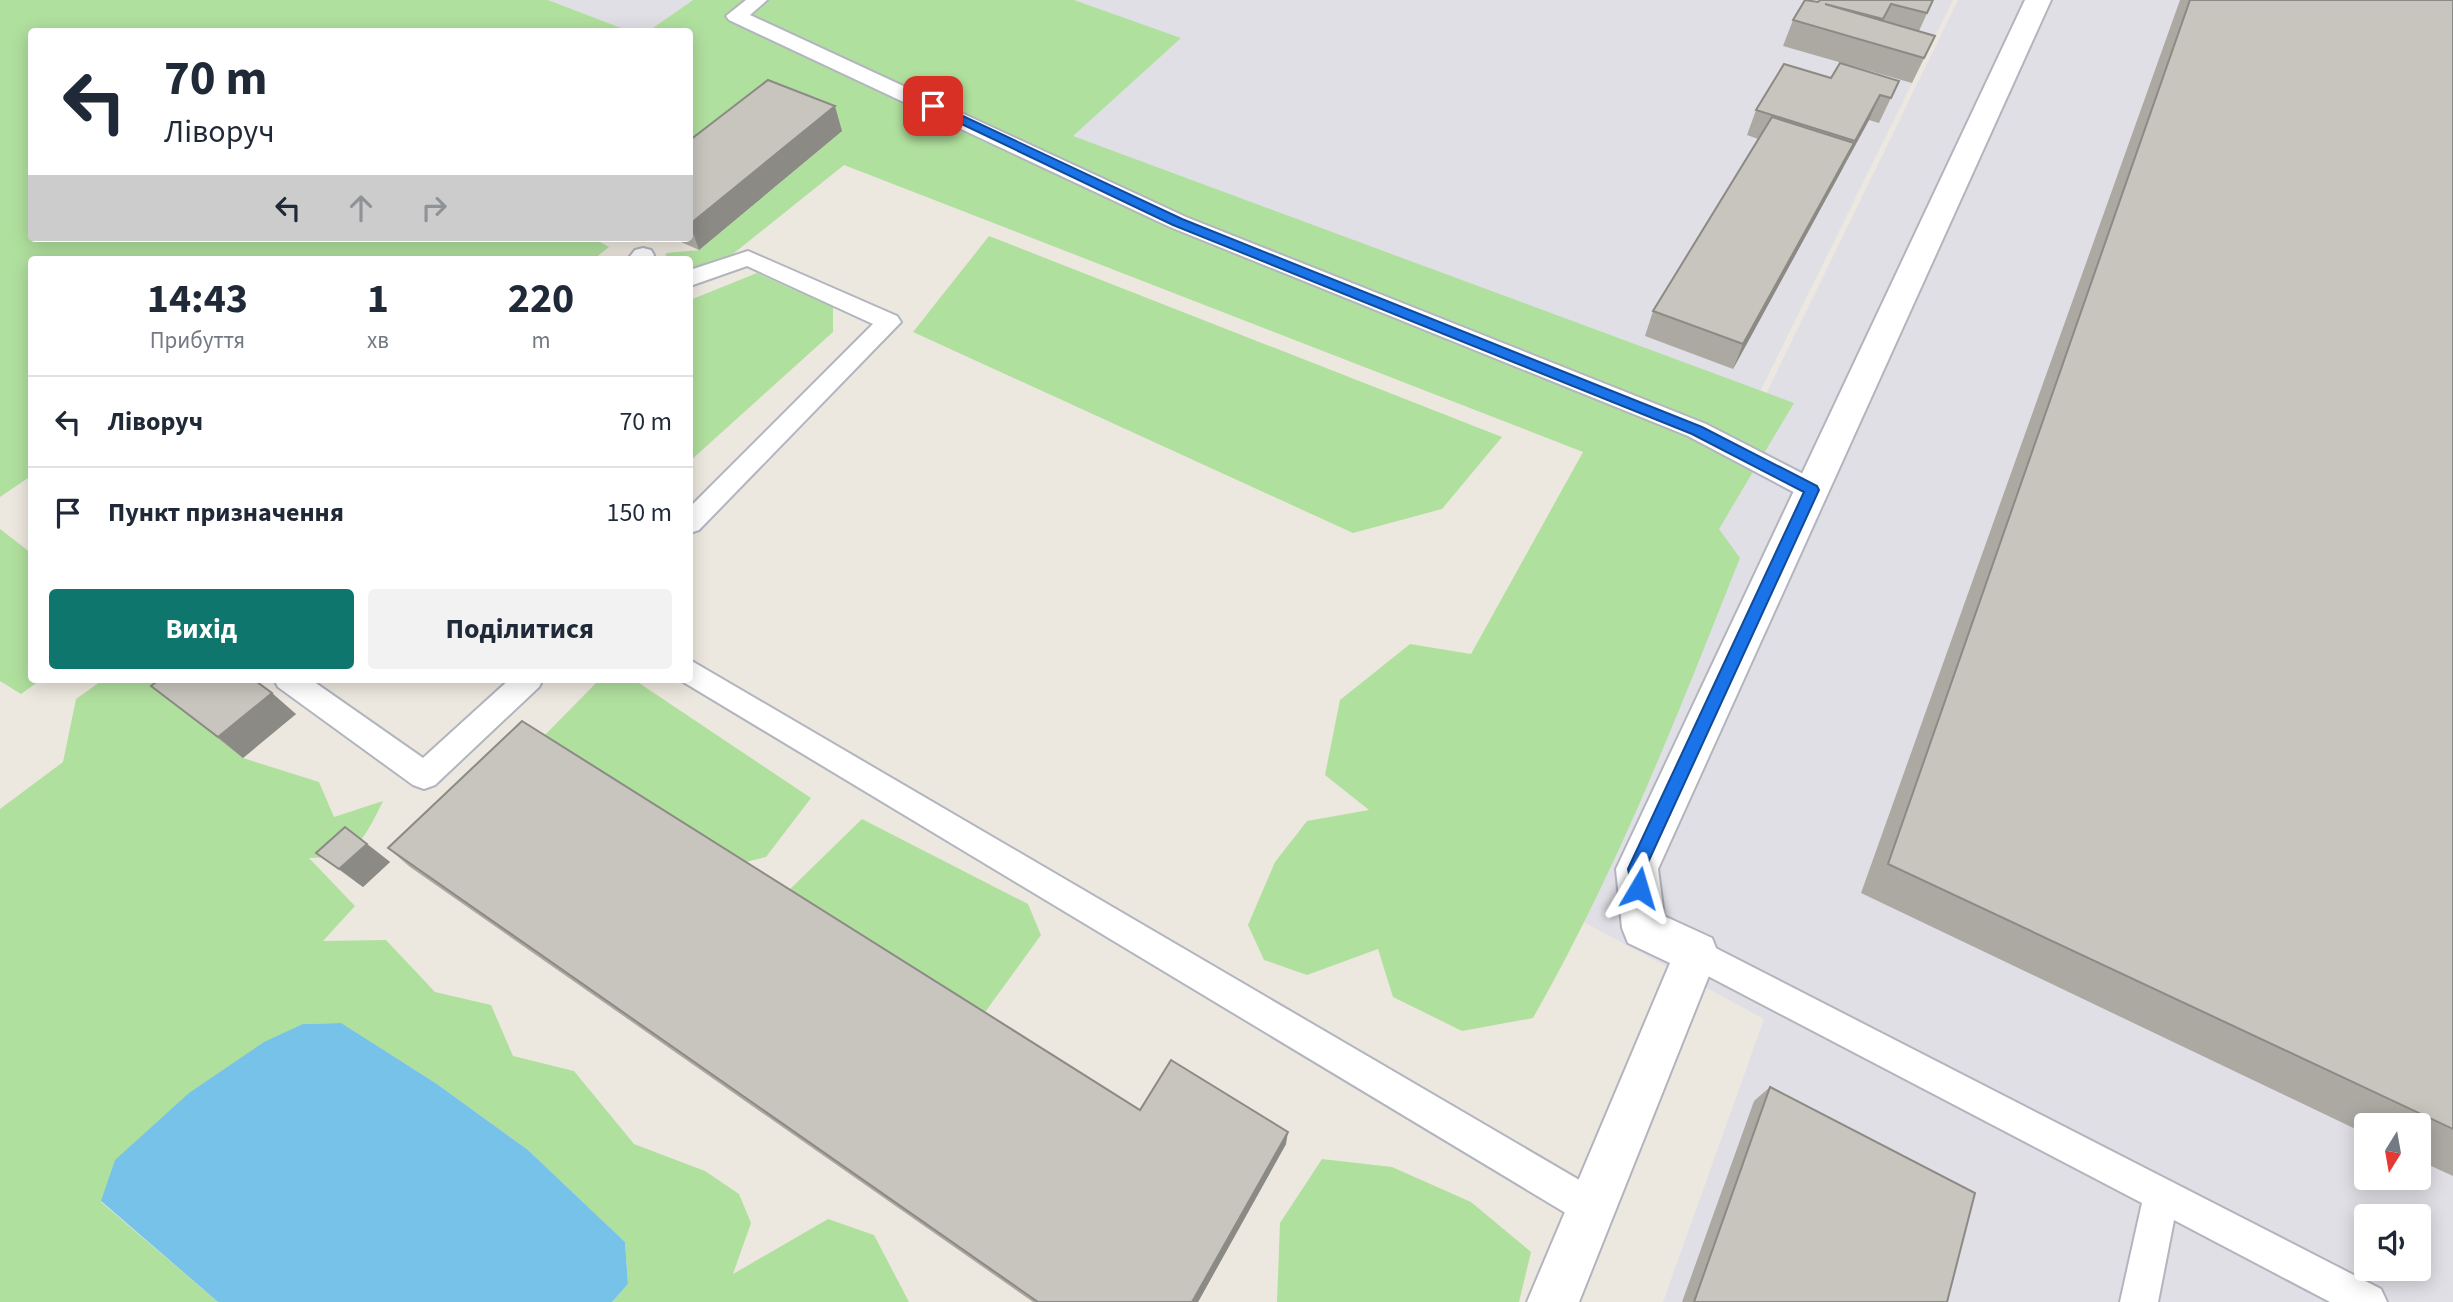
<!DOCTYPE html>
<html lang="uk">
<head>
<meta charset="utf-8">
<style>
	body { margin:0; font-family:"Source Sans 3",sans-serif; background:#f2f2f3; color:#1f2937; height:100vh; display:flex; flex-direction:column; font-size:26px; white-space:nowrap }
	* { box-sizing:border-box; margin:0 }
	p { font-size:23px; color:#747a83 }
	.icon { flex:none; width:38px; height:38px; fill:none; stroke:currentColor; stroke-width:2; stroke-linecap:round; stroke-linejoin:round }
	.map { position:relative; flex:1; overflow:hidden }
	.details { position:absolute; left:28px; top:256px; width:665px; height:427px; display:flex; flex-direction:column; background:#fff; border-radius:7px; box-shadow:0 4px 18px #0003 }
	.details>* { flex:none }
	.hud { position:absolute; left:28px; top:28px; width:665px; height:214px; border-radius:7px; box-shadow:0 4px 18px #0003; background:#fff; color:#1f2937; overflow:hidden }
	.needle { width:46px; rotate:191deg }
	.buttons { position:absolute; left:2354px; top:1113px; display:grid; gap:14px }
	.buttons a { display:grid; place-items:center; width:77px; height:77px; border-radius:7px; background:#fff; box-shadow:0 4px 18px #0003; font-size:35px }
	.pin { position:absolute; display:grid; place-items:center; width:60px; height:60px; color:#fff; margin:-30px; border-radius:14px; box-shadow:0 4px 10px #0006 }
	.me { position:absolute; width:77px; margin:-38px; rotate:7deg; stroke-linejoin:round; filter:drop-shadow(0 0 5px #0008) }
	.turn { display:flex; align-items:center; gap:24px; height:147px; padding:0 21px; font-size:32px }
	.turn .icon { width:91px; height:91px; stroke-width:2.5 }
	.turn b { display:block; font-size:49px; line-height:60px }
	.lanes { display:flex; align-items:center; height:66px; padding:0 21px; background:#0003; justify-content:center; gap:35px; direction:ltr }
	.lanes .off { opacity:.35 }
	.eta { display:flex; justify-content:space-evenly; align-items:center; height:119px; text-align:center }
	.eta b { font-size:42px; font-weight:700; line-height:49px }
	.button { display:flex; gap:14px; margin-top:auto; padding:14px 21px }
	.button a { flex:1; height:80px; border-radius:7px; background:#0f766e; color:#fff; font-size:28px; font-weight:700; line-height:80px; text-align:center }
	.button a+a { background:#f2f2f3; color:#1f2937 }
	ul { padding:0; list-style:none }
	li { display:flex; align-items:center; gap:21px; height:91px; padding:0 21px; border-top:2px solid #e0e1e3 }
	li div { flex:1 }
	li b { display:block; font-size:26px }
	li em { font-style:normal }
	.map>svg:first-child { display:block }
	.industrial { fill:#e1dfe6; fill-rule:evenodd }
	.green { fill:#b0e09e }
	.water { fill:#77c2e9 }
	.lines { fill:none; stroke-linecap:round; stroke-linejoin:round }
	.service-casing { stroke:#b2b4be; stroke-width:4 }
	.minor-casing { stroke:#b2b4be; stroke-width:4 }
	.service { fill:#fff; fill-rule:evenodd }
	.minor { fill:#fff; fill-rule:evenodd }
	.wall { fill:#aca9a3 }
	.shaded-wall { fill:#8c8a85 }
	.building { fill:#c8c5be; stroke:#8c8a85; stroke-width:2 }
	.route { fill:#1a73e8; stroke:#114b97; stroke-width:2 }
</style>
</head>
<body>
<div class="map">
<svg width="2453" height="1302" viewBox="0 0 2453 1302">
	<rect width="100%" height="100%" fill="#ede8df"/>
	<g class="industrial">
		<polygon points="548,0 693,0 647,32 629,31"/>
		<polygon points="1074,0 1953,0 1760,392 1072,136 1180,38"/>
		<path d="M1958,0h495v1302h-790l101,-283 -240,-129zM2366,1125h52v53h-52zM2366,1216h52v53h-52z"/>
	</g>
	<g class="green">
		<polygon points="0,0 548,0 629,31 32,32 32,238 593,238 609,247 594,259 32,259 31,476 0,497"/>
		<path d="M693,0h381l107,38 -108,98 721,267 -75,126 21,29c-62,156 -123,313 -207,460l-71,13 -69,-34 -15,-48 -71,26 -43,-15 -16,-35 27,-63 32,-41 62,-11 -44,-35 15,-75 70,-56 61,10 112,-202 -739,-287 -141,113 -13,-2v-17h-25l1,-6 33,-3 143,-119 -152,42v-141h-43z"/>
		<polygon points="989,236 1502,437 1442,509 1353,533 913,332"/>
		<polygon points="757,273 833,307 833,332 690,461 690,300"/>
		<polygon points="0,529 31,553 32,679 42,679 21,694 0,681"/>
		<path d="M104,679h99l40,79 76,24 15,35 49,-16c-19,39 -27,57 -74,57l46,48 -32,35 63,-1 49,52 56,13 22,51 61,15 60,73 71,27 34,23 12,29 -18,51 95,-55 46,16 35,67h-297l16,-18 -3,-42 -97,-92 -91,-66 -97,-61 -37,1 -202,178 117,100h-218v-493l63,-47 13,-63z"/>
		<polygon points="600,679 633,679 811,798 766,857 734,865 539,741"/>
		<polygon points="862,819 1028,904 1041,935 980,1019 783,896"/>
		<polygon points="1322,1159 1392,1167 1471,1202 1531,1252 1519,1302 1277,1302 1280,1223"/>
	</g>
	<polygon class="water" points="341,1023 437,1084 528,1150 625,1242 628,1284 612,1302 218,1302 101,1201 115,1160 189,1093 264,1042 303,1024"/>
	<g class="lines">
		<defs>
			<g id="service">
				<polygon points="746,0 767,0 750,15 1186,217 1706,424 1821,483 1825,490 1821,497 1812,500 1803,497 1688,436 1170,227 729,20 726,16"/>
				<polygon points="643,248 651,250 654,255 652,259 628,259 635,250"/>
				<polygon points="748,251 897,316 901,322 699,530 690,533 690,507 873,324 747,266 690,286 690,270"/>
				<polygon points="690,660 1605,1195 1610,1208 1605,1221 1592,1226 1579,1221 680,680 690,679"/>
				<polygon points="274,679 310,679 423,758 510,679 543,679 539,687 435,785 424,789 413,785 278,687"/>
				<polygon points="1696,938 2381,1289 2387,1302 2330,1302 2174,1220 2158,1302 2120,1302 2142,1203 1685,964 1680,953 1685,942"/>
			</g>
			<polygon id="minor" points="2025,0 2051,0 1658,869 1664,916 1712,938 1718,953 1579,1302 1527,1302 1670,963 1628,943 1622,928 1616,869"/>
		</defs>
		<use href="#service" class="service-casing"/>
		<use href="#minor" class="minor-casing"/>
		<use href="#service" class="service"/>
		<use href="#minor" class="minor"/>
	</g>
	<g class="wall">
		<polygon points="1933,0 1919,31 1935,36 1912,83 1783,46 1793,20 1818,2"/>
		<polygon points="2180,0 2453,0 2453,1176 2418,1160 2418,1125 2366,1125 2366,1134 1861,893"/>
		<polygon points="1831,78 1899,81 1879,123 1869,120 1733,369 1645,336 1653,311 1758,139 1747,135 1756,110"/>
		<polygon points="842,131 699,250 672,238 690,238 690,140"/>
		<polygon points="151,686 296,714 243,758"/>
		<polygon points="367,844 390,862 363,887 316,853"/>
		<polygon points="388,848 1140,1110 1286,1144 1198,1302 1033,1302 410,867"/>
		<polygon points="1770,1087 1947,1302 1682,1302 1754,1101"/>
	</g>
	<g class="shaded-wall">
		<polygon points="1880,95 1869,120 1844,166 1855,141"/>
		<polygon points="835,106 842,131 699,250 690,224"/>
		<polygon points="1854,143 1843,168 1733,369 1743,344"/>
		<polygon points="272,693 296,714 243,758 218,737"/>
		<polygon points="367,844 390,862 363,887 339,869"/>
		<polygon points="1288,1132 1286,1144 1198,1302 1192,1302"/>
	</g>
	<g class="building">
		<polygon points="1805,0 1818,2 1820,0 1933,0 1927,13 1891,4 1883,19 1825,4 1935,36 1924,58 1793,20"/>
		<polygon points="2190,0 2453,0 2453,1129 1888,864"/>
		<polygon points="1840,63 1899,81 1891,98 1880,95 1855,141 1756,110 1784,64 1831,78"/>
		<polygon points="768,80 835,106 690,224 690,140"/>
		<polygon points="1772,117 1854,143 1743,344 1653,311"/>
		<polygon points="160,679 253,679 272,693 218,737 151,686"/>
		<polygon points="522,721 1140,1110 1171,1060 1288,1132 1192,1302 1038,1302 388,848"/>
		<polygon points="345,827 367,844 339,869 316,853"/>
		<polygon points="1770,1087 1975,1193 1947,1302 1694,1302"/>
	</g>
	<polygon class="route" points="933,102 1182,219 1702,427 1817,486 1819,490 1645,869 1648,888 1645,894 1633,894 1628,869 1804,492 1692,434 1173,225 928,108 928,103"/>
</svg>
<div class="buttons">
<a><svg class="needle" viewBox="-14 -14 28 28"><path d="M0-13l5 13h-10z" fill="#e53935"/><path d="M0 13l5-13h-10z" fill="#747a83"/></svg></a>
<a><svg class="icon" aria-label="sound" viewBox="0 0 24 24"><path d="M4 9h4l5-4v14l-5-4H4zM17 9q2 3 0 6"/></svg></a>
</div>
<div class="pin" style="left:933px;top:106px;background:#d93025"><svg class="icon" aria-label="arrive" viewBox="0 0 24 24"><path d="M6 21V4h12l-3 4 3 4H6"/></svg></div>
<svg class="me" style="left:1639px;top:888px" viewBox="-20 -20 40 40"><path d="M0-17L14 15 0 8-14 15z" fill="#1a73e8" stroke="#fff" stroke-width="4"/></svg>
<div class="hud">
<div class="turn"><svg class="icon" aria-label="left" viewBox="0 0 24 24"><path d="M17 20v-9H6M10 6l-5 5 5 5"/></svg><div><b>70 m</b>Ліворуч</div></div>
<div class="lanes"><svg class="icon" aria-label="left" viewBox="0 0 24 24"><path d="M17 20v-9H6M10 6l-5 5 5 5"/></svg><svg class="icon off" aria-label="ahead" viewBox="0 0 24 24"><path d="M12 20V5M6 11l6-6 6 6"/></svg><svg class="icon off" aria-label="right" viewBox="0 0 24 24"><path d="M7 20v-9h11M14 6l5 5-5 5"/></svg></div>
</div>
<section class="details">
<div class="eta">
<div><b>14:43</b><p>Прибуття</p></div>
<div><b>1</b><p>хв</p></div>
<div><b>220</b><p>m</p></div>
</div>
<ul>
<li><svg class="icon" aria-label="left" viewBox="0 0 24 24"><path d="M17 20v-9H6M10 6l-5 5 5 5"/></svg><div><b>Ліворуч</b></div><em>70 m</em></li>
<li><svg class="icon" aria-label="arrive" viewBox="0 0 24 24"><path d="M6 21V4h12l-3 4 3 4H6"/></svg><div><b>Пункт призначення</b></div><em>150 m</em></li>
</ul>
<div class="button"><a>Вихід</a><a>Поділитися</a></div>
</section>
</div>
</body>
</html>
